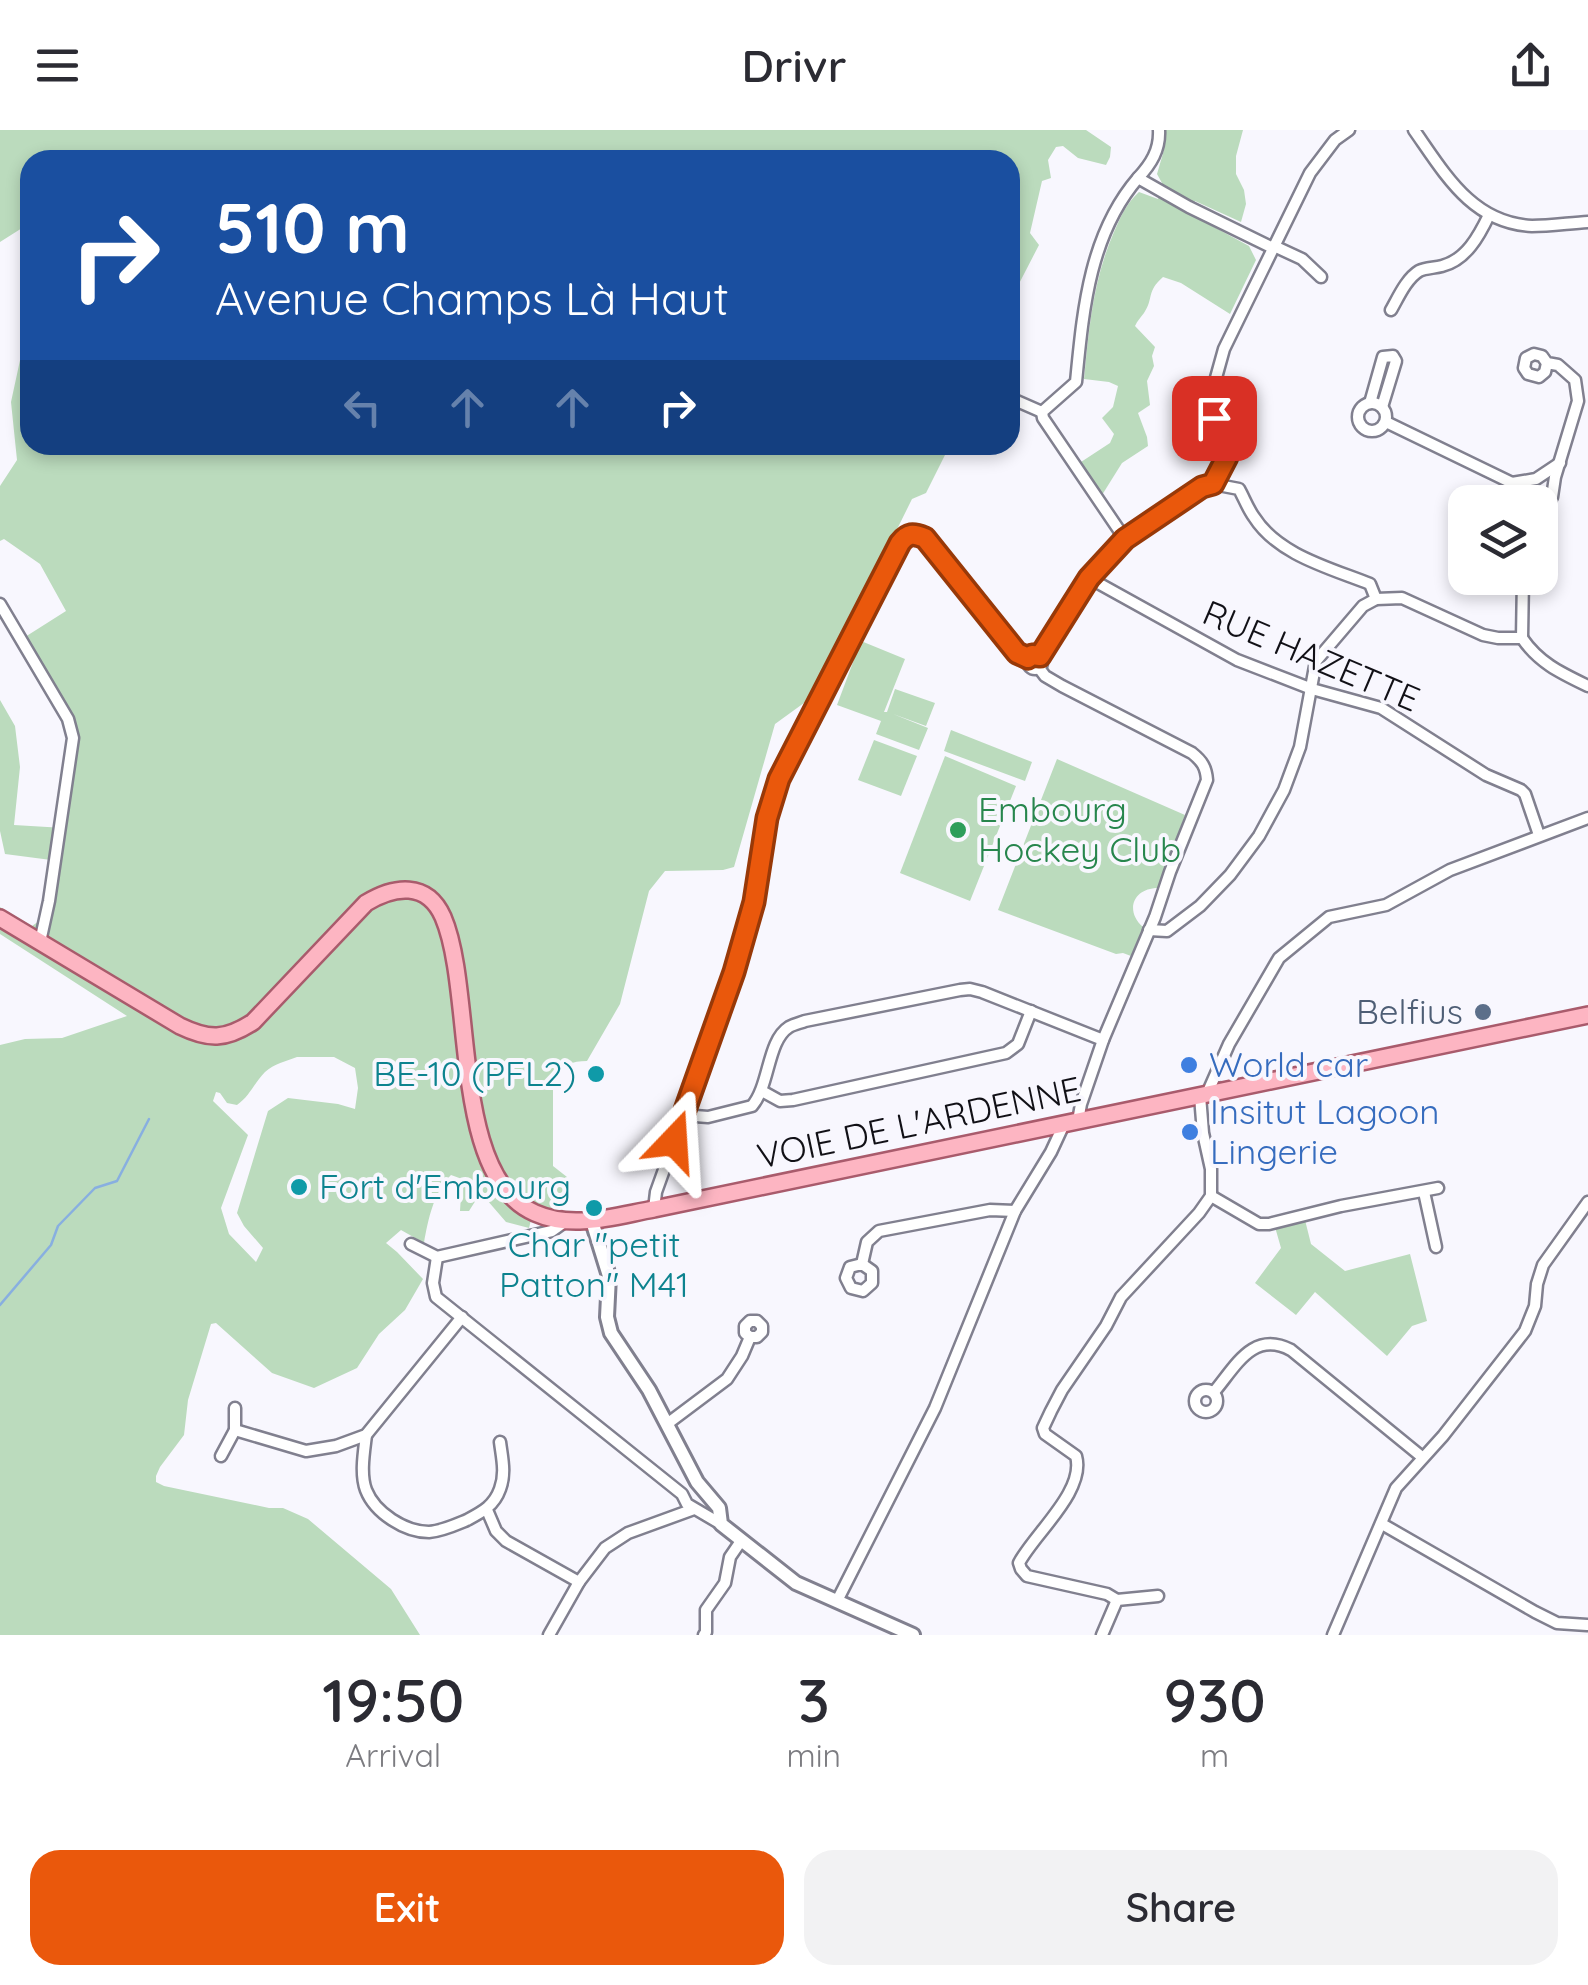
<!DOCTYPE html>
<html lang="en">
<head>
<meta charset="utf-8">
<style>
	body { margin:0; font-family:Quicksand,sans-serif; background:#f2f2f3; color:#2b2b33; height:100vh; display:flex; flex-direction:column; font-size:38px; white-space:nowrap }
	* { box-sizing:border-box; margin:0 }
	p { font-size:32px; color:#7c7c81 }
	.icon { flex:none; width:55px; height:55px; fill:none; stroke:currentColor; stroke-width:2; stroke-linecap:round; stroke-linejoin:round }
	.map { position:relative; height:1505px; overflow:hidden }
	.side { display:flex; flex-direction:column; background:#fff; flex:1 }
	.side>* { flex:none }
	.hud { position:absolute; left:20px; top:20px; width:1000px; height:305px; border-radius:30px; box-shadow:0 5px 15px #0003; background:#1a4fa0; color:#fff; overflow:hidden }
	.tools { position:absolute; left:1448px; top:355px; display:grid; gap:20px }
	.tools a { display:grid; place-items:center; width:110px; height:110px; border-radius:20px; background:#fff; box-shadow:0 5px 15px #0003; font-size:50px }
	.pin { position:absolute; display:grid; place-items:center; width:85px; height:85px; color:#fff; margin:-42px; border-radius:20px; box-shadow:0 5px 15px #0006 }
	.me { position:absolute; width:110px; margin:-55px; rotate:20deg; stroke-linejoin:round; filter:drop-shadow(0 0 8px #0008) }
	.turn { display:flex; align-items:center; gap:35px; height:210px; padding:0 30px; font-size:45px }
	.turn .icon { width:130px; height:130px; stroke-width:2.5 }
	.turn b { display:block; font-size:70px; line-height:85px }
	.lanes { display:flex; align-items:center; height:95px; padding:0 30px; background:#0003; justify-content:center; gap:50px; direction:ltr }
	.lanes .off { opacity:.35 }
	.eta { display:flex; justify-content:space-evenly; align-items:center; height:170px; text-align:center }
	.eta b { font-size:60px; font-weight:600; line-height:70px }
	.button { display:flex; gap:20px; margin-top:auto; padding:20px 30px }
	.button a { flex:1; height:115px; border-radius:30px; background:#ea580c; color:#fff; font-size:40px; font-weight:600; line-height:115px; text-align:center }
	.button a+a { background:#f2f2f3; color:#2b2b33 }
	header { display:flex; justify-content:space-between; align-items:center; height:130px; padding:0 30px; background:#fff; font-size:45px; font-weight:600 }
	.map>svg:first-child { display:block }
	.green { fill:#bbdbbd; fill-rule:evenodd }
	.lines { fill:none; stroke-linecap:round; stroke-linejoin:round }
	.stream { stroke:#88afe0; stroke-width:2.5 }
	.minor-casing { stroke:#81808f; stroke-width:15 }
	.tertiary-casing { stroke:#81808f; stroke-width:18 }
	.primary-casing { stroke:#a95b6c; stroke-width:20 }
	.minor { stroke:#fff; stroke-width:10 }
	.tertiary { stroke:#fff; stroke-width:12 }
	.primary { stroke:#fdb5c2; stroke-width:15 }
	.route-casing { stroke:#983908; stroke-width:25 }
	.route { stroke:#ea580c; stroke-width:18 }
	.leisure-dot { fill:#2e9e5b; stroke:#f8f7fe; stroke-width:4 }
	.service-dot { fill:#5c6f8a; stroke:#f8f7fe; stroke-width:4 }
	.shop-dot { fill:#3f7fe0; stroke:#f8f7fe; stroke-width:4 }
	.culture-dot { fill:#0f9aa8; stroke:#f8f7fe; stroke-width:4 }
	.labels { text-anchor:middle; stroke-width:8; stroke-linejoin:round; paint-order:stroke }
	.street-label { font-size:35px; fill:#111016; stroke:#f8f7fe }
	.leisure-label { font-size:35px; fill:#27864d; stroke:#f8f7fe; text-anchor:start }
	.service-label { font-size:35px; fill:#4e5e75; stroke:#f8f7fe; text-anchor:end }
	.shop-label { font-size:35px; fill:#366cbe; stroke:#f8f7fe; text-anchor:start }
	.culture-label { font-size:35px; fill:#0d838f; stroke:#f8f7fe; text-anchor:end }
</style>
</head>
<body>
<header><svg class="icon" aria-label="menu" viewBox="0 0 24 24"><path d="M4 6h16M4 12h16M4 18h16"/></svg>Drivr<svg class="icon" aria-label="share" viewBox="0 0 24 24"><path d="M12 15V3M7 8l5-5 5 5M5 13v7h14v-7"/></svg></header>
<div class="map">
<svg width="1588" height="1505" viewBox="0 0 1588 1505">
	<rect width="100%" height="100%" fill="#f8f7fe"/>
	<g class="green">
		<polygon points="0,0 1086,0 1111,17 1110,27 1106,35 1078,28 1063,16 1056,17 1048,30 1051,48 1042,51 1030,103 1039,115 1010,171 1010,30 30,30 30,93 0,112"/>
		<path d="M1166,0h77l-7,26v18l8,16 2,14 -5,18 -46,-21 -5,13 59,32 7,14 -26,54 -49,-31 -18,-6c-17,15 -9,21 -19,36 -3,4 -7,8 -9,13l20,21 -3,9 2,10 -7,15 3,24 -12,8 9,24 1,9 -26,17 -20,32 -21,-33 29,-19 4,-9 -12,-16 11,-11 5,-21 -9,-4 -25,-3c5,-51 9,-99 30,-147 7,-16 12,-28 25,-40l19,7 4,-16 -5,-9 7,-24z"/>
		<path d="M30,184v131h920l-24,48 -14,6 -97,196 -40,29 -41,143 -11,3 -58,1 -16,20 -29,113 -33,57c-15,0 -25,4 -34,17v88l14,11 -5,35 -24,-7 -18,-12 -9,13 20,14 -2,8 -23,-6 -19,-22h-11l-7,11h-9l2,-32 -11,-4c-17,16 -23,45 -27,68l-23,-13 -15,13 11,9 26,27 -18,31 -26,24 -22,34 -43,20 -42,-15 -56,-50 -5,1 -23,76 -4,35 -24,32 -4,9v6l8,4 105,22h14l25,11 83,70 29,46h-420v-590l25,-6 37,-1 65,-22 -127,-82v-27l32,19 10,-7 9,-59 -46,-6 -5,-23v-131l15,26 5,41 -6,58 50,3 14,-93 -3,-12 -50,-86 41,-26 -26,-47 -36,-25 -4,2v-55l17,-26 -6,-58zM297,927h37l21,11 3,20 -3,21 -17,-5 -50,-6 -20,13 -31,102 7,13 19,22 -7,14 -27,-28 -8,-26 27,-73 -35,-34 3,-9 4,1 7,10 10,2c13,-9 17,-22 28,-33 9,-8 21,-11 32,-15z"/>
		<polygon points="861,511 905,529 884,582 887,582 895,559 935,573 926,596 893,584 928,598 919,620 876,604 881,591 837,575"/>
		<polygon points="951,600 1032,632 1025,651 944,621"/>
		<polygon points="874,610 917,626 901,666 858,650"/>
		<polygon points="945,626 1016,656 970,771 900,743"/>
		<path d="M1057,629l128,56 -27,73c-24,0 -34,22 -15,39l-12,29 -8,-3 -7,1 -118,-44z"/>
		<polygon points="1305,1090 1311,1114 1345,1141 1410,1124 1427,1191 1412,1196 1387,1226 1315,1162 1296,1185 1255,1153 1281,1118 1275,1097"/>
	</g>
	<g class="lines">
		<polyline class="stream" points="0,1175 51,1115 58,1096 95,1058 117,1051 149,989"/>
		<defs>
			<g id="minor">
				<path d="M1349,0l-14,10 -25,33 -86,176 -10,36v33l13,39 -14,27 26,5c5,9 9,20 15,28 24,38 76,51 116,67l6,15"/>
				<path d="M1414,0c31,44 58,93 118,96 18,0 38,-3 56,-4"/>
				<path d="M1138,48c13,-14 22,-28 21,-48"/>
				<polyline points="1274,116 1302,129 1321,147"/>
				<path d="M1391,180c7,-12 15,-31 28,-39 6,-3 15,-3 23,-5 24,-6 37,-30 47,-51"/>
				<polyline points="1010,268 1042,282"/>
				<polyline points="1370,273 1383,227 1393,226 1396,231 1382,277"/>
				<circle cx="1372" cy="287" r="14"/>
				<polyline points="1386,292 1512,353 1524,372"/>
				<polyline points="1512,353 1536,349 1560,333"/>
				<polyline points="1540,386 1552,367 1555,347 1578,271 1575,250 1558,235 1547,233 1542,226 1534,224 1526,228 1524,238 1528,244 1539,247 1545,242 1547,233"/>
				<path d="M1125,409l-82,-121 -1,-6 34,-30c7,-71 13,-147 62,-204l51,29 84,41"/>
				<polyline points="1089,448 1237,530 1312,559 1381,578 1486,645 1521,660 1525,664 1539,705"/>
				<polyline points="0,474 68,589 73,608 49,771 40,812"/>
				<path d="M1522,508c17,25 39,35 66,48"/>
				<polyline points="1522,508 1523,448"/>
				<circle cx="1035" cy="532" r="7"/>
				<polyline points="1040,526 1089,448 1125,409 1202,357 1213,354"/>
				<path d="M1039,538l6,8 17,10 130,67c10,8 14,14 15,27l-37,92 -15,45 -52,123 -22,64 -3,17"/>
				<polyline points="1149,800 1167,801 1200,776 1230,745 1259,706 1284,660 1300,617 1316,531 1363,476 1376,469 1402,468 1483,505 1498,508 1522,508"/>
				<polyline points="762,961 780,971 793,970 1006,923 1018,914 1031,881"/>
				<polyline points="1207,964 1229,914 1279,828 1329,787 1386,775 1450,740 1588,688"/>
				<path d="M682,985l26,2 44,-11c18,-21 15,-65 37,-79 5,-3 11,-4 16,-6l155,-31 10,-1 12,3 121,48"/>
				<polyline points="1424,1062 1436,1117"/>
				<polyline points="1211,1066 1259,1094 1269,1094 1341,1076 1438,1058"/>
				<path d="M654,1079l2,-17 79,-220 19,-70 13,-84 12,-39 121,-236c8,-10 13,-10 25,-5l92,115 12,5"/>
				<polyline points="411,1114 437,1127 552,1101 566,1091"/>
				<polyline points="437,1127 433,1153 436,1167 682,1364 687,1374 721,1394"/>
				<polyline points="862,1134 867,1112 879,1101 990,1080 1015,1081"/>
				<polygon points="862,1134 872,1141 872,1153 863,1161 851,1158 846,1148 850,1137"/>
				<circle cx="1206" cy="1271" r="11"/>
				<path d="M1214,1262c22,-26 39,-62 77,-42l131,107"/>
				<polyline points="667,1294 727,1249 742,1226 750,1207 757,1207 762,1202 762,1196 757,1191 750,1191 745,1196 745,1203 750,1207"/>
				<polyline points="235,1300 306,1321 336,1316 366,1305 462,1187"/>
				<path d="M366,1305c-2,17 -6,39 0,55 9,23 39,42 63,42 13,-1 26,-7 38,-12 15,-8 27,-14 33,-31 6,-16 2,-31 0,-47"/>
				<polyline points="221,1326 235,1300 235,1278"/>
				<polyline points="487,1380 496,1401 506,1411 579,1452"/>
				<polyline points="1382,1394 1535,1482 1557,1493 1587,1495"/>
				<path d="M1117,1470l-10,-6 -80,-18 -6,-7 -2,-6c15,-29 67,-72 57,-107l-31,-22 -2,-6 8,-17 11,-21 44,-64 15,-29 78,-84 12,-17v-27l-8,-36 -3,-37"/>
				<polyline points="837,1471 935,1278 1015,1081 1051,1022 1064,994"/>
				<polyline points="549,1505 579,1452 605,1418 628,1403 694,1379"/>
				<polyline points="704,1505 706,1502 706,1480 725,1453 730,1427 741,1411"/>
				<polyline points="1102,1505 1117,1470 1158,1466"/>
				<polyline points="1333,1505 1396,1358 1443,1306 1525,1201 1535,1176 1537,1154 1543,1135 1588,1072"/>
			</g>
			<polyline id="tertiary" points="592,1091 609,1146 607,1187 611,1203 649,1260 697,1352 719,1378 721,1394 796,1453 913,1505"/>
			<path id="primary" d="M0,788l180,108c29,14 45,14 73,-4l113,-119c28,-17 61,-22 77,14 32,74 7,260 92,296 38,17 80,3 119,-4l934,-194"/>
		</defs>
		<use href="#minor" class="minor-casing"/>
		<use href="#tertiary" class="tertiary-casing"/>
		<use href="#primary" class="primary-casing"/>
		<use href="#minor" class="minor"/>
		<use href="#tertiary" class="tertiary"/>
		<use href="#primary" class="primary"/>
	</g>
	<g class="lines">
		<defs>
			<path id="route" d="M674,1011l60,-169 20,-70 13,-84 12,-39 121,-236c8,-10 13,-10 25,-5l92,115 11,5 4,-3 8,1 49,-78 36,-39 77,-52 11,-3 14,-27 -13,-39"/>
		</defs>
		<use href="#route" class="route-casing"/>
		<use href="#route" class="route"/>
	</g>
	<circle class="leisure-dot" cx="958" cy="700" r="10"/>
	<circle class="service-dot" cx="1483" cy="882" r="10"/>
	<g class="shop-dot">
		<circle cx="1189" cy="935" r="10"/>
		<circle cx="1190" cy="1002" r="10"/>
	</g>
	<g class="culture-dot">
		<circle cx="596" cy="944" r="10"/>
		<circle cx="299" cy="1057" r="10"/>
		<circle cx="594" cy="1078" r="10"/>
	</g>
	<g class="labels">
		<g class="street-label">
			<text transform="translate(1311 526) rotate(23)" y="12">RUE HAZETTE</text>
			<text transform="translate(919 993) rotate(-12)" y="12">VOIE DE L'ARDENNE</text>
		</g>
		<g class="leisure-label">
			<text x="978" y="692">Embourg<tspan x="978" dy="40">Hockey Club</tspan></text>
		</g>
		<g class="service-label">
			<text x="1463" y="894">Belfius</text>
		</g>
		<g class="shop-label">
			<text x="1209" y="947">World car</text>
			<text x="1210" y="994">Insitut Lagoon<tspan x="1210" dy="40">Lingerie</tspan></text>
		</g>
		<g class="culture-label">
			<text x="576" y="956">BE-10 (PFL2)</text>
			<text x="319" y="1069" text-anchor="start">Fort d'Embourg</text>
			<text x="594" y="1127" text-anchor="middle">Char "petit<tspan x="594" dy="40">Patton" M41</tspan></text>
		</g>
	</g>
</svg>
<div class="tools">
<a><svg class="icon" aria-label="layers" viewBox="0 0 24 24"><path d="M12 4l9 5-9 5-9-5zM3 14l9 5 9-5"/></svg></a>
</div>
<div class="pin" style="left:1214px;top:288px;background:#d93025"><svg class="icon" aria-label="arrive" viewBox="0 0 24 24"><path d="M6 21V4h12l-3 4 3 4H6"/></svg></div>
<svg class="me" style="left:674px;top:1011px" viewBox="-20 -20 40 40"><path d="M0-17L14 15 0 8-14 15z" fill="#ea580c" stroke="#fff" stroke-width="4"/></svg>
<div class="hud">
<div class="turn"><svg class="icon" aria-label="right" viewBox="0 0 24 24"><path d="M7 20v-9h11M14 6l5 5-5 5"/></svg><div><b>510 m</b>Avenue Champs Là Haut</div></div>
<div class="lanes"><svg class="icon off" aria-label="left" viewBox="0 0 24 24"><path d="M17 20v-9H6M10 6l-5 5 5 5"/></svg><svg class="icon off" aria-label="ahead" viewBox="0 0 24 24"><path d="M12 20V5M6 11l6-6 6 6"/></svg><svg class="icon off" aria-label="ahead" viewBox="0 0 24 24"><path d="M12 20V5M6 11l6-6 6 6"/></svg><svg class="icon" aria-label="right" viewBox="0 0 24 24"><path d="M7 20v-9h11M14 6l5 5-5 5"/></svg></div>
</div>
</div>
<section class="side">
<div class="eta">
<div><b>19:50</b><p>Arrival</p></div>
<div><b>3</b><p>min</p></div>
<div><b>930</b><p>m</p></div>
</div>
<div class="button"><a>Exit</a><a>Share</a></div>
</section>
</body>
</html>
